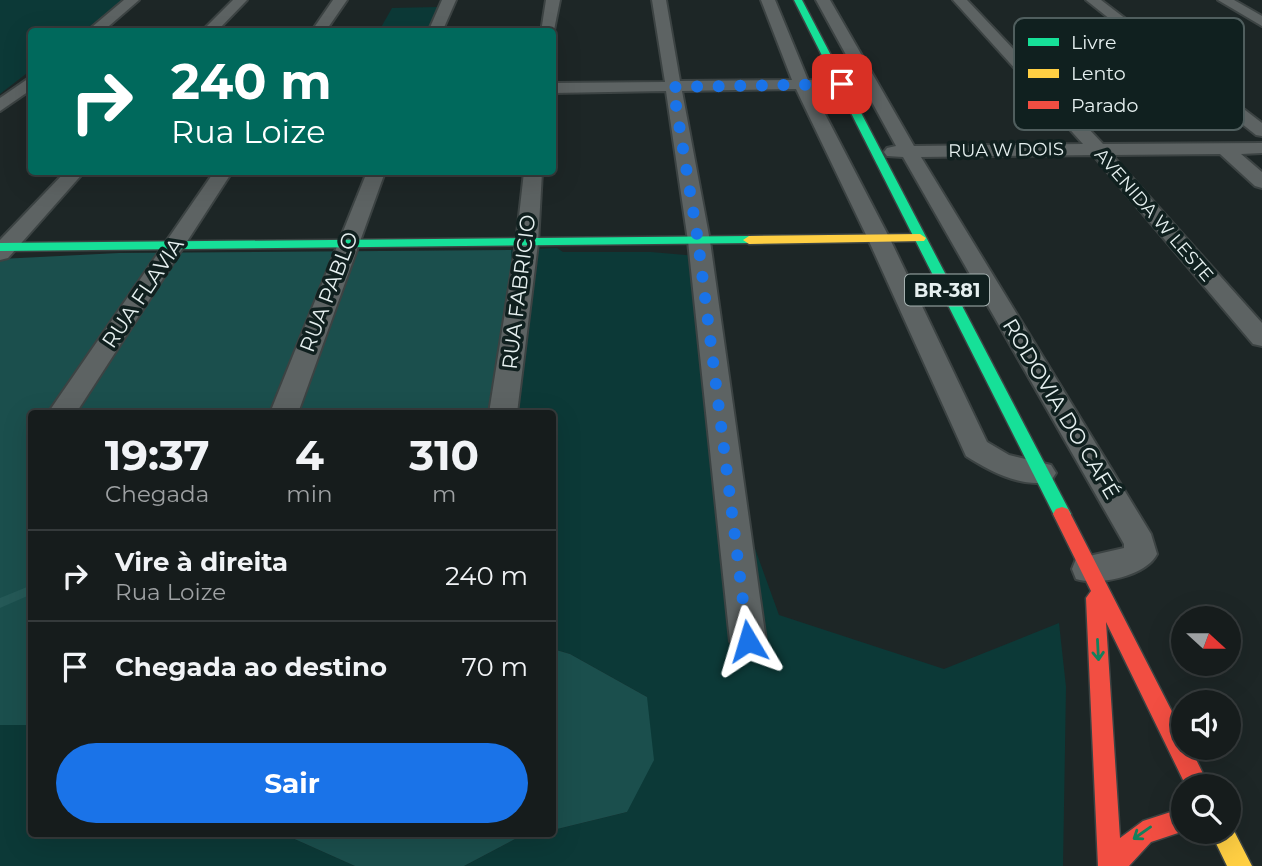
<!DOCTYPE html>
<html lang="pt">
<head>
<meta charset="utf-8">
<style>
	body { margin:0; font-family:Montserrat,sans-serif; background:#232929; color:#f1f3f6; height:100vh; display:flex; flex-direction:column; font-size:26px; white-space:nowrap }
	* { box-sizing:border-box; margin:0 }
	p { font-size:23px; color:#9ea1a3 }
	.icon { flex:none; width:38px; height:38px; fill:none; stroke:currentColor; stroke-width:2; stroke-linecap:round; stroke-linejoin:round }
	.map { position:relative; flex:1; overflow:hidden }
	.drawer { position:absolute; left:28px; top:410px; width:528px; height:427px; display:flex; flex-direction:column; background:#161c1c; border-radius:7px; box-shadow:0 7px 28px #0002,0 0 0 2px #353a3b }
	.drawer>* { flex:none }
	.hud { position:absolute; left:28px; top:28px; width:528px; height:147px; border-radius:7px; box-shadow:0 7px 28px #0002,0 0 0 2px #353a3b; background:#00695c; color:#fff; overflow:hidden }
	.needle { width:46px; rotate:111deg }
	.fabs { position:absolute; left:1171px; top:606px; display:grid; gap:14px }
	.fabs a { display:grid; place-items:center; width:70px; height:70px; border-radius:50%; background:#161c1c; box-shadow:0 7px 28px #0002,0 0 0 2px #353a3b; font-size:35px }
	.pin { position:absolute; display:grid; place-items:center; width:60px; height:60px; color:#fff; margin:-30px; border-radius:14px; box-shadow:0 4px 10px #0006 }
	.me { position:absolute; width:77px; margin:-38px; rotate:353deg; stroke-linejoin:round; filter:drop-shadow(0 0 5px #0008) }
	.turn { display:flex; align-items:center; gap:24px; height:147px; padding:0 28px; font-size:32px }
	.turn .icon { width:91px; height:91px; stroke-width:2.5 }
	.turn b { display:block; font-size:49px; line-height:60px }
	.eta { display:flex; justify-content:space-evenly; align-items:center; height:119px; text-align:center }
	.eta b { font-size:42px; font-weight:700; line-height:49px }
	.button { display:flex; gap:14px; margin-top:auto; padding:14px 28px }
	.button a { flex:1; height:80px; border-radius:42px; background:#1a73e8; color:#fff; font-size:28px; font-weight:700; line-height:80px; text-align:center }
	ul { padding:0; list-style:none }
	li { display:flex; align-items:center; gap:21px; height:91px; padding:0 28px; border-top:2px solid #353a3b }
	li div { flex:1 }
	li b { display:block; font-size:26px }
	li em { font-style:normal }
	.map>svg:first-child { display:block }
	.green { fill:#0c3937 }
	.forest { fill:#1b4f4d }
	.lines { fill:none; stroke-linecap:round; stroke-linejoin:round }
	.stream { fill:#255957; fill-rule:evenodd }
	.street-casing { stroke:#3c4343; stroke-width:4 }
	.fast-casing { stroke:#3c4343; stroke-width:3 }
	.slow-casing { stroke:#3c4343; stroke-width:3 }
	.jam-casing { stroke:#3c4343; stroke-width:3 }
	.street { fill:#5d6363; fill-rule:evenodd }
	.fast { fill:#16e098; fill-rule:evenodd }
	.slow { fill:#ffcf43; fill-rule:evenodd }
	.jam { fill:#f24e42; fill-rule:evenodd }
	.oneway { stroke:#13805c }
	.route { stroke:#1a73e8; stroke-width:12; stroke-dasharray:0 21.6 }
	.labels { text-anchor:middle; stroke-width:7; stroke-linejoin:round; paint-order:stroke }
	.far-street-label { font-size:18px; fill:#e6f0f0; stroke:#10201f }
	.shield { fill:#10201f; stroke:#a6b2b1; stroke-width:2 }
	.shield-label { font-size:19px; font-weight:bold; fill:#e6f0f0 }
	.street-label { font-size:21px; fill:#e6f0f0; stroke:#10201f }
	.key { fill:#10201f; stroke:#505e5e; stroke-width:2 }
	.key-label { font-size:19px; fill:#e6f0f0 }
</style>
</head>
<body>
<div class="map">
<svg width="1262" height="866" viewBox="0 0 1262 866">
	<rect width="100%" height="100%" fill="#1d2626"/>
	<g class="green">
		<polygon points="0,0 125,0 83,31 32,32 31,70 0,94"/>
		<polygon points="438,7 427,31 379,31 392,8"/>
		<polygon points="557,248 563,252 651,252 697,256 741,510 779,615 944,669 1059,623 1066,687 1063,866 464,866 515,839 553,833 553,830 627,812 647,697 570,654 553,649 553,413 502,413 514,308 511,250"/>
		<polygon points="0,725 31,725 32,833 281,833 355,866 0,866"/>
	</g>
	<g class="forest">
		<polygon points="511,250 514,308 502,413 32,413 31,725 0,725 0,259 119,253"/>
		<polygon points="553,649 570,654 647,697 654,760 627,812 553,830"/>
		<polygon points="281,833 540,833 515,839 464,866 355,866"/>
	</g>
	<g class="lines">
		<polygon class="stream" points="32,585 32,594 0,608 0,598"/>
		<defs>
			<g id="street">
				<polygon points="124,0 139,0 102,32 86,32"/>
				<polygon points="233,0 247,0 216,32 201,32"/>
				<polygon points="333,0 347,0 325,32 311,32"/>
				<polygon points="442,0 456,0 442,32 428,32"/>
				<polygon points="546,0 560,0 553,35 553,32 541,32"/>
				<path d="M652,0h14l14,81 112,-1 -31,-80h14l33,80 40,1 2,3 -8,5h-30l78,150 97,203 22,13 42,10 5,8 -5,8c-27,8 -62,-10 -85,-25l-98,-217 -72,-150 -114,2 28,150 56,400 -6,11 -12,5 -12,-5 -6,-11 -42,-400 -22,-150 -113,2v-10l112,-1z"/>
				<path d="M816,0h14l84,146 169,-2 -130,-144h14l136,144 159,-1v10l-21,1 21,18v16l-7,-2 -35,-32 -108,1 150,168v23l-9,-2 -160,-189 -172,2 230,377 6,20c-11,22 -58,32 -81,25l-4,-10 4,-10 48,-11v-4l-221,-387 -16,-1 -3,-4 3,-4 9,-2z"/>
				<polygon points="1086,0 1101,0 1262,123 1262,136 1256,135"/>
				<polygon points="1218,0 1234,0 1262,16 1262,26"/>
				<polygon points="32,76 32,89 0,111 0,98"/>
				<polygon points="65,172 84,172 8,258 0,260 0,240"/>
				<polygon points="214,172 232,172 76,413 48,413"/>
				<polygon points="367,172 385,172 298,413 270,413"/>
				<polygon points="524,172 542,172 538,243 517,413 489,413 516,243"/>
			</g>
			<g id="fast">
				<polygon points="794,0 802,0 1071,514 1068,519 1062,521 1056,519"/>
				<polygon points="749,236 755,240 753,243 0,251 0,243"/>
			</g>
			<g id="slow">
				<polygon points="920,234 926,238 924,241 749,244 743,240 749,236"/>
				<polygon points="1228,822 1230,823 1252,866 1227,866 1210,831 1228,831"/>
			</g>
			<polygon id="jam" points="1062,507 1068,509 1183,733 1183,747 1190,747 1209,786 1186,786 1106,622 1120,838 1143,821 1183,808 1184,831 1151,842 1129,866 1098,866 1086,598 1091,591 1053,514 1056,509"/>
		</defs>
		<use href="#street" class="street-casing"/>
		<use href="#fast" class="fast-casing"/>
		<use href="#slow" class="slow-casing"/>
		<use href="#jam" class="jam-casing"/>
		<use href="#street" class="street"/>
		<use href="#fast" class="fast"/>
		<use href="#slow" class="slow"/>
		<use href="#jam" class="jam"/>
	</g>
	<defs><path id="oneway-shaft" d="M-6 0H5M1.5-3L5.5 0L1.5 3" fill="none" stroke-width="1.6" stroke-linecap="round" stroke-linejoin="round" transform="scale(1.75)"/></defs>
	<g class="oneway">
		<use href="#oneway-shaft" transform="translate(1098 650) rotate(87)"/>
		<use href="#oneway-shaft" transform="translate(1142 833) rotate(145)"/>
	</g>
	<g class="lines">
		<polyline class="route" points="748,641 698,241 673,87 842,84"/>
	</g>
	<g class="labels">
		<g class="far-street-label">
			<text transform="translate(1006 150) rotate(-1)" y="6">RUA W DOIS</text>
			<text transform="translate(1154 215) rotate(49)" y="6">AVENIDA W LESTE</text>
		</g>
		<rect class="shield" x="905" y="274.5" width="84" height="31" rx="5"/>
		<g class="shield-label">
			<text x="947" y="297">BR-381</text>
		</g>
		<g class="street-label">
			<text transform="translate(329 292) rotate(-69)" y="7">RUA PABLO</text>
			<text transform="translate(519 292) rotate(-83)" y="7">RUA FABRICIO</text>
			<text transform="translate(143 293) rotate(-56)" y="7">RUA FLAVIA</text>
			<text transform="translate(1061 409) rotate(59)" y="7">RODOVIA DO CAFÉ</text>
		</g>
	</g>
	<rect x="1014" y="18" width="230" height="112" rx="10" class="key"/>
	<rect x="1028" y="38" width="31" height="8" fill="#16e098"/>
	<rect x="1028" y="69" width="31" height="9" fill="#ffcf43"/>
	<rect x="1028" y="101" width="31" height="8" fill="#f24e42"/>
	<g class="key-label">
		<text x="1071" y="49">Livre</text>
		<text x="1071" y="80">Lento</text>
		<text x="1071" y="112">Parado</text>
	</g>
</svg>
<div class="fabs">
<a><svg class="needle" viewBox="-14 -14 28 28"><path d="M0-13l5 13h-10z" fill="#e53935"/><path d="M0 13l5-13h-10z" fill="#9ea1a3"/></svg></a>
<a><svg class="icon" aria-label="sound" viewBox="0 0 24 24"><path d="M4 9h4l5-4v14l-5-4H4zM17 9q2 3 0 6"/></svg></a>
<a><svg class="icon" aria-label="search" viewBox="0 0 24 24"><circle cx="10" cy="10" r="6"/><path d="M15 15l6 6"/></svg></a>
</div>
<div class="pin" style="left:842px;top:84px;background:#d93025"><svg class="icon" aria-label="arrive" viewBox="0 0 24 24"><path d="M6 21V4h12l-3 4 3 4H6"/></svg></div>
<svg class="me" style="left:748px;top:641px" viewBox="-20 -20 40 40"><path d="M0-17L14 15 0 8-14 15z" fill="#1a73e8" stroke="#fff" stroke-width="4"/></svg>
<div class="hud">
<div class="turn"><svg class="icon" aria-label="right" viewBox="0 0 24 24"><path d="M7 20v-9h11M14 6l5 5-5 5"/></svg><div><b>240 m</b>Rua Loize</div></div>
</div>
<section class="drawer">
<div class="eta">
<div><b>19:37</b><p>Chegada</p></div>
<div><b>4</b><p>min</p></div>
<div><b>310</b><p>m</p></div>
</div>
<ul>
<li><svg class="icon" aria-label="right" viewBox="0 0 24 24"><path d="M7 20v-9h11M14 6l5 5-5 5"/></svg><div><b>Vire à direita</b><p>Rua Loize</p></div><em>240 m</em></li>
<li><svg class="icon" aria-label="arrive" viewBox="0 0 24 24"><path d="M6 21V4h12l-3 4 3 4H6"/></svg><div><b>Chegada ao destino</b></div><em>70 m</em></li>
</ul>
<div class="button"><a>Sair</a></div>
</section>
</div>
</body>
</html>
